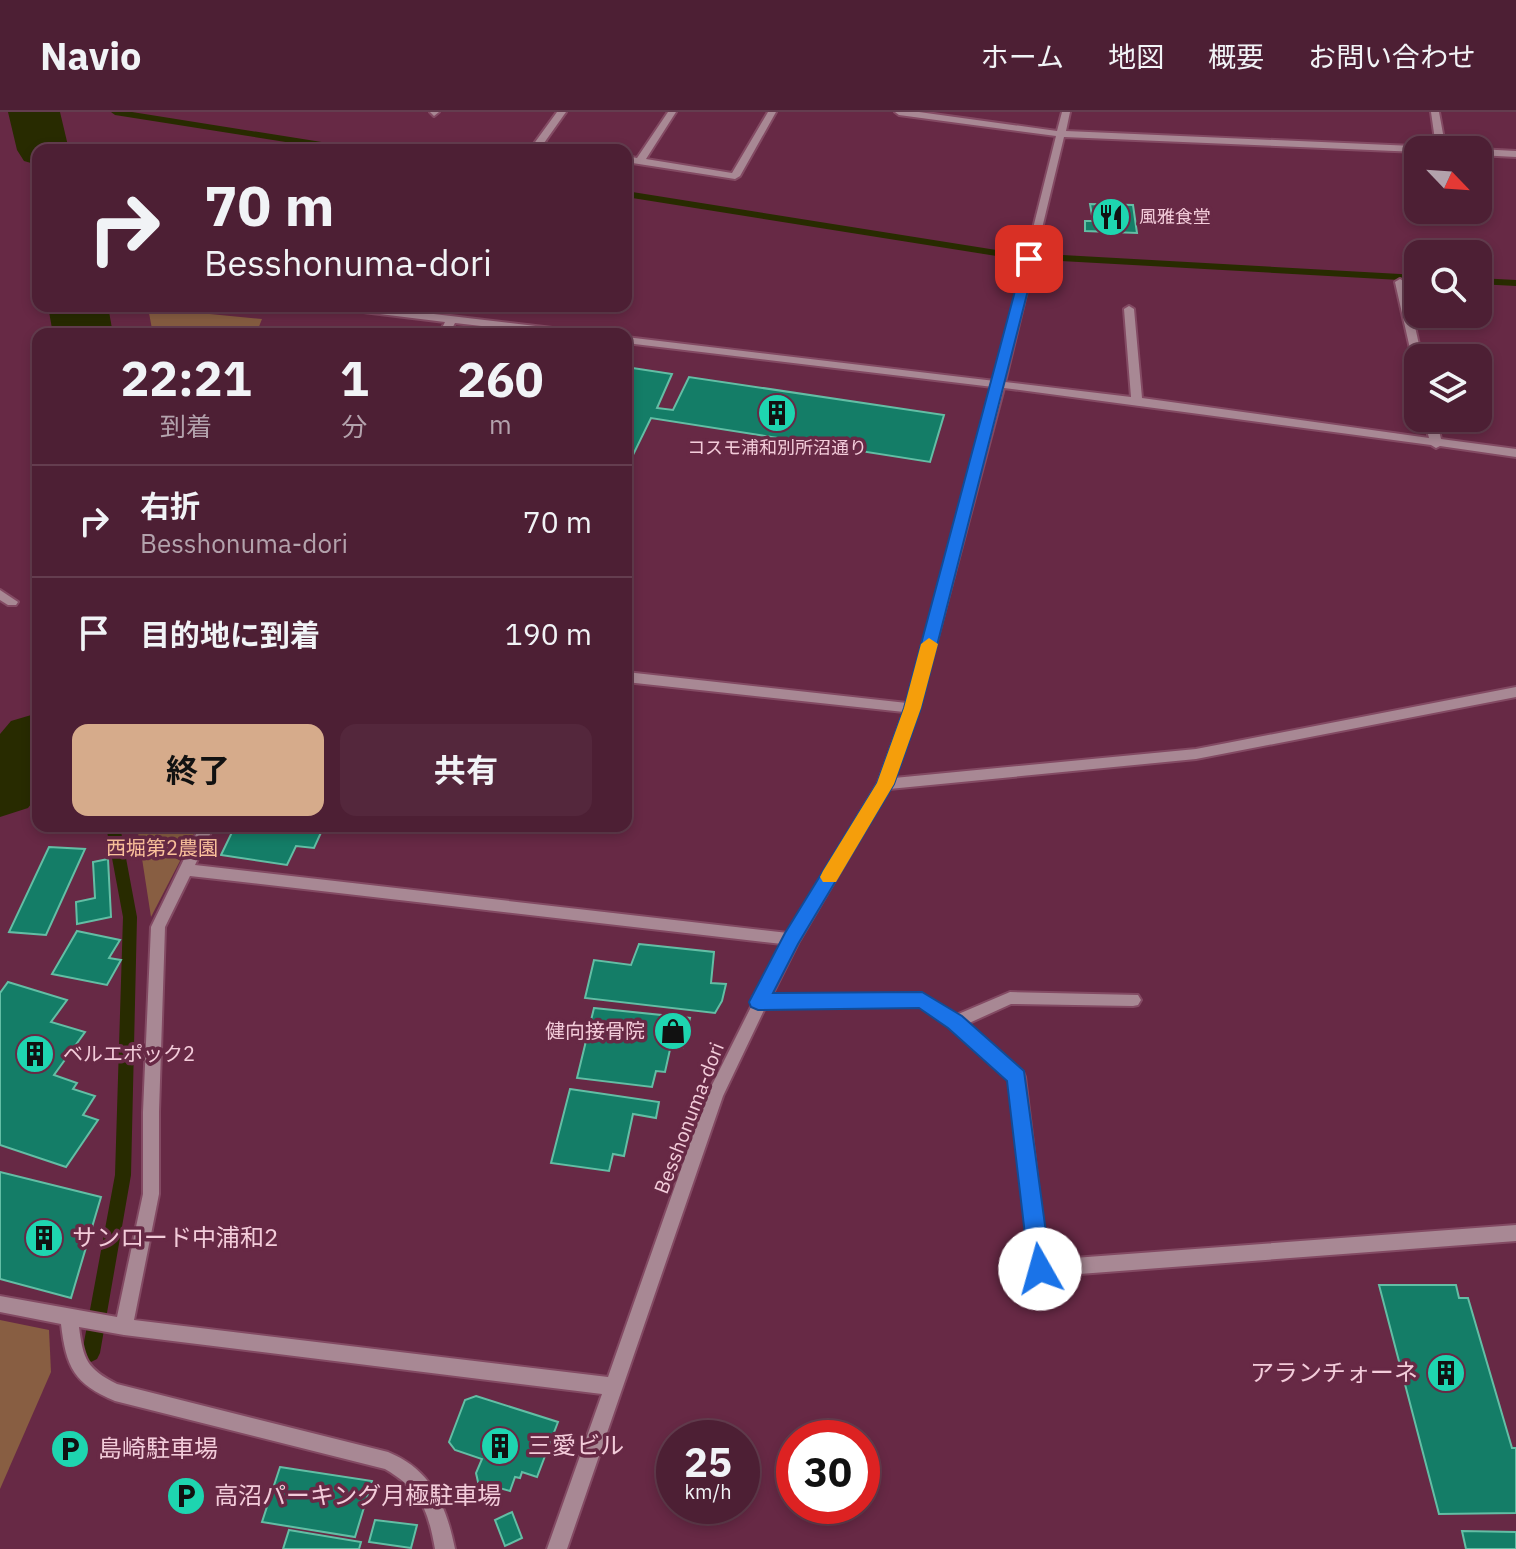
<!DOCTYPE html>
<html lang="ja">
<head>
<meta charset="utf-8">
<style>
	body { margin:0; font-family:"IBM Plex Sans","Noto Sans JP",sans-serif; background:#54273c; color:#f1f3f6; height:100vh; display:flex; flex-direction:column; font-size:30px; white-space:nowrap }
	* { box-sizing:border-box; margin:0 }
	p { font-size:26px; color:#b3a2ac }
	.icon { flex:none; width:44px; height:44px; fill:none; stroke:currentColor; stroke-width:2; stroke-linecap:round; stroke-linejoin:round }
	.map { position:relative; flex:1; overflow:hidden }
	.side { position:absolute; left:32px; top:216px; width:600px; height:504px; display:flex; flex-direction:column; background:#4d1f34; border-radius:16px; box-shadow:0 4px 12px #0003,0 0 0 2px #643d4f }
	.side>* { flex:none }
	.top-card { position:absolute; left:32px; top:32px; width:600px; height:168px; border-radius:16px; box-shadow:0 4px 12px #0003,0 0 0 2px #643d4f; background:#4d1f34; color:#f1f3f6; overflow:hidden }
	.needle { width:52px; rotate:115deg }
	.fabs { position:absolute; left:1404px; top:24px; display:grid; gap:16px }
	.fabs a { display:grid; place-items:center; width:88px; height:88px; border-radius:16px; background:#4d1f34; box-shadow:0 4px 12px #0003,0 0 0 2px #643d4f; font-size:40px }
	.speed { position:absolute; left:656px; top:1308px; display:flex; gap:16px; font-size:40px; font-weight:700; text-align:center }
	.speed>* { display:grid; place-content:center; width:104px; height:104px; border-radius:50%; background:#4d1f34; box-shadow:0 4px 12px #0003,0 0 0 2px #643d4f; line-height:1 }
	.speed small { font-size:20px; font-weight:400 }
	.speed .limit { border:12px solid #d22; background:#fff; color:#111 }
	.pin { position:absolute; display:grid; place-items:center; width:68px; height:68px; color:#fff; margin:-34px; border-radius:16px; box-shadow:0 4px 12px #0006 }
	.me { position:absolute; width:88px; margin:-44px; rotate:353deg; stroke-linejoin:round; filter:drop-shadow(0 0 6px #0008) }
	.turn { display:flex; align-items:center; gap:28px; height:168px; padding:0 40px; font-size:36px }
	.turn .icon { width:104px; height:104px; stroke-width:2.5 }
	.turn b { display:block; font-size:56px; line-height:68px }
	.eta { display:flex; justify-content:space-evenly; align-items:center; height:136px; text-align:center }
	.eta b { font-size:48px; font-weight:700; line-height:56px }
	.primary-button { display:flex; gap:16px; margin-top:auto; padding:16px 40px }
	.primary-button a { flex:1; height:92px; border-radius:16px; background:#d6ab8b; color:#111; font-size:32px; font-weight:700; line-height:92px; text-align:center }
	.primary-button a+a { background:#54273c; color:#f1f3f6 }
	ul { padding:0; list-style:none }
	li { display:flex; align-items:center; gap:24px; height:112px; padding:0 40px; border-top:2px solid #643d4f }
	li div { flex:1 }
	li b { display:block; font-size:30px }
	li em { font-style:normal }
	header { display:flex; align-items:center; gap:48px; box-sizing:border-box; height:112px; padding:0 40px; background:#4d1f34; border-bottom:2px solid #643d4f }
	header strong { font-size:38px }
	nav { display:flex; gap:44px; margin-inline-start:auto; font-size:28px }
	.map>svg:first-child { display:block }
	.green { fill:#885e42 }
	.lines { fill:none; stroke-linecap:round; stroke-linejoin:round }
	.stream { fill:#282b00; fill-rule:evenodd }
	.river { fill:#282b00; fill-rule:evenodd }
	.building { fill:#147d67; stroke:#63bea5; stroke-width:2 }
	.minor-casing { stroke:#834a63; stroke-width:4 }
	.minor { fill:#a88894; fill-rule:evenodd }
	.route { fill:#1a73e8; stroke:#114b97; stroke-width:2 }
	.slow { fill:#f59e0b }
	.labels { text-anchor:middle; stroke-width:7; stroke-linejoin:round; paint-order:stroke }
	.far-poi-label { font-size:18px; fill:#f3ccda; stroke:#672945; text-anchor:start }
	.park-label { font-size:20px; fill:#fbc19c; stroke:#672945 }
	.poi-label { font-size:20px; fill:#f3ccda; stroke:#672945; text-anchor:end }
	.street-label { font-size:20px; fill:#f3ccda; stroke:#672945 }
	.near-poi-label { font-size:24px; fill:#f3ccda; stroke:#672945; text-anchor:start }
</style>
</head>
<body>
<header>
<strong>Navio</strong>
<nav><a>ホーム</a><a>地図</a><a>概要</a><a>お問い合わせ</a></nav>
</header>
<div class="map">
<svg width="1516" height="1437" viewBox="0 0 1516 1437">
	<rect width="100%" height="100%" fill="#672945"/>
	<g class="green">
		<polygon points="148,196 262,207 256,222 153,222"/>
		<polygon points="137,714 198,714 151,805"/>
		<polygon points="0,1208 49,1218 51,1260 0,1377"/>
	</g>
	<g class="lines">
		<g class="stream">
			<polygon points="30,0 43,0 60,5 55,8 31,3"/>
			<polygon points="111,0 132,0 353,35 358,38 336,38 115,3"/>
			<polygon points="626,79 1009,140 1418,163 1418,169 1009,146 626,85"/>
			<polygon points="1478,166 1516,168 1516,174 1478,172"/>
			<polygon points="106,714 120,714 137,805 131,1063 100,1241 97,1247 91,1250 85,1247 82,1241 115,1063 123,805"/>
		</g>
		<g class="river">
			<polygon points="8,0 60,0 69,38 38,38 38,53 24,49 17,38"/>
			<polygon points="48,194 108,194 113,222 53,222"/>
			<polygon points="38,601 38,683 28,696 0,705 0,622 11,609"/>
		</g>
	</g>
	<g class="building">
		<polygon points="1090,92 1133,93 1137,121 1085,119 1085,109 1093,109"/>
		<polygon points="626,255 672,262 657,296 673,298 689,265 944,303 930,350 651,306 633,343 626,342"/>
		<polygon points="235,714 324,714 314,736 296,734 287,753 221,743"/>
		<polygon points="49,735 85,737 46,823 9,820"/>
		<polygon points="108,747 111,805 77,812 76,790 95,786 93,750"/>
		<polygon points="77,819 120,828 109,846 121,848 107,873 52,862"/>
		<polygon points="639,832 714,840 711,871 726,872 722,889 715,901 585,886 594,848 631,853"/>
		<polygon points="8,870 67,888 51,910 85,920 54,963 77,971 73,977 95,984 83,1003 98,1008 66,1055 0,1033 0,881"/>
		<polygon points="594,896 690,906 683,935 671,933 665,960 656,959 652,975 577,966"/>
		<polygon points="570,977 659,990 656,1006 633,1002 624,1044 613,1042 609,1059 551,1051"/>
		<polygon points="0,1060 101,1085 71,1186 0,1167"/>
		<polygon points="1379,1173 1456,1173 1459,1186 1468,1186 1512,1336 1516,1336 1516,1401 1439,1402"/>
		<polygon points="476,1284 558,1310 537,1365 522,1360 520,1366 515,1365 510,1379 478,1370 476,1361 482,1347 455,1338 449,1330 465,1288"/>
		<polygon points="280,1355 372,1369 355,1425 262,1410"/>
		<polygon points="512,1400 522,1426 505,1434 495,1408"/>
		<polygon points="375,1408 417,1413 411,1436 369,1430"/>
		<polygon points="289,1418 361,1430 359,1437 283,1437"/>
		<polygon points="1462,1419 1516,1420 1516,1437 1466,1437"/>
	</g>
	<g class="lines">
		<defs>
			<g id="minor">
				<polygon points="430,0 439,0 434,4"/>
				<polygon points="557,0 566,0 544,31 573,38 535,35 533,33"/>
				<polygon points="668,0 676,0 646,47 732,61 768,0 776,0 740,64 735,67 626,50 626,44 637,46"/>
				<path d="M895,0h24l138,19 5,-19h8l-4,19 370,16 -5,-35h8l7,38h-28v2l-354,-15 -59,245 126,15 -7,-88 5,-3 5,3 8,89 287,40 -5,-20h12l5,21 75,10v8l-76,-11 -4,2 -5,-3 -427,-57 -85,320 -25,70 302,-29 320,-62v10l-320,62 -307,30 -91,154 -26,52 150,-1 34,21 54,-23 128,3 3,5 -3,5 -5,1 -122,-2 -44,20 56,48 2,5 22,183 469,-35v16l-476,36 -6,-2 -3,-6 -21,-189 -60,-53 -31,-21 -154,2 -42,88 -156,453h-20l55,-155 -478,-59 -45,-8c4,32 8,42 38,57l271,68c44,18 58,53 67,97h-20c-7,-39 -14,-59 -50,-80l-270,-68c-41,-17 -49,-34 -54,-77l-61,-12v-16l117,21 26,-123v-82l8,-185 49,-101h14l-19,39 593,68 90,-150 26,-71 -278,-30v-10l281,31 86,-316 -367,-44v-6l369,44 61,-245 -157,-21zM190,764l592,68 -26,52 -3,1 -1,8 -45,90 -99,282 -474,-57 25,-126v-82l6,-185z"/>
				<polygon points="1478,37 1516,39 1516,45 1478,43 1478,38 1475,38"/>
				<polygon points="1400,167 1405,170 1422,246 1418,246 1418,253 1413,250 1395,170"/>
				<polygon points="334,194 366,194 578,219 583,222 551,222 455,211 449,222 439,222 445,210 339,197"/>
				<polygon points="0,478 18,490 16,493 8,493 0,488"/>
			</g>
		</defs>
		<use href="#minor" class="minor-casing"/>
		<use href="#minor" class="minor"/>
	</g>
	<polygon class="route" points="1024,145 1036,147 921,596 894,672 798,832 773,881 922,880 962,904 1024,959 1051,1157 1048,1164 1040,1167 1033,1164 1029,1157 1007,969 948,916 919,896 758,898 751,895 749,890 785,821 877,671 904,596"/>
	<polygon class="slow" points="929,526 938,532 921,596 894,672 836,770 823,770 820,765 823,759 877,671 904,596 921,532"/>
	<defs>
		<symbol id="restaurant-disc" viewBox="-11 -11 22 22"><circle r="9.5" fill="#1ed5b0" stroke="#672945"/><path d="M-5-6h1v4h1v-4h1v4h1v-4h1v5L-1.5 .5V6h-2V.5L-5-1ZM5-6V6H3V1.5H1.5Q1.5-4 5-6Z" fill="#111"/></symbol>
		<symbol id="building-disc" viewBox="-11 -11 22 22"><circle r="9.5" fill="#1ed5b0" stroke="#672945"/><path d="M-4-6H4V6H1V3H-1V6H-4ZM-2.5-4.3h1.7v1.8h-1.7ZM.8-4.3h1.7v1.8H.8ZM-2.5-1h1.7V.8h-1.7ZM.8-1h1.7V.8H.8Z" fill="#111"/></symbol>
		<symbol id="shop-disc" viewBox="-11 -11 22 22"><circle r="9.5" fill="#1ed5b0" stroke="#672945"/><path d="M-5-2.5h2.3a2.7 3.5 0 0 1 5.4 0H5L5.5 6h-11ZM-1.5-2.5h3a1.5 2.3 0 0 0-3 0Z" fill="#111"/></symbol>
		<symbol id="parking-disc" viewBox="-11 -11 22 22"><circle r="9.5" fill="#1ed5b0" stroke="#672945"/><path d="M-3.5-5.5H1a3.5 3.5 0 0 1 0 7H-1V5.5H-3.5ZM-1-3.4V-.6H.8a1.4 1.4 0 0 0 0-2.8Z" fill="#111"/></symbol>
	</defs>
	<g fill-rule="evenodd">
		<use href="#restaurant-disc" x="1089" y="83" width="44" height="44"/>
		<use href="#building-disc" x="755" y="279" width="44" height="44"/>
		<use href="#shop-disc" x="651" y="897" width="44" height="44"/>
		<use href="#building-disc" x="13" y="920" width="44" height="44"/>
		<use href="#building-disc" x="22" y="1104" width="44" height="44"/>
		<use href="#building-disc" x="1424" y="1239" width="44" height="44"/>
		<use href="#building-disc" x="478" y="1312" width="44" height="44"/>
		<use href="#parking-disc" x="48" y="1315" width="44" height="44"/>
		<use href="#parking-disc" x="164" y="1362" width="44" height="44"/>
	</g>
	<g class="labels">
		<g class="far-poi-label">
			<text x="1139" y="111">風雅食堂</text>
			<text x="777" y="342" text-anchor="middle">コスモ浦和別所沼通り</text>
		</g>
		<g class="park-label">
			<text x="162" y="743">西堀第2農園</text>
		</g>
		<g class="poi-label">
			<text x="645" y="926">健向接骨院</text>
			<text x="63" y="949" text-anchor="start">ベルエポック2</text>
		</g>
		<g class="street-label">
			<text transform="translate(689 1006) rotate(-69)" y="7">Besshonuma-dori</text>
		</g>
		<g class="near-poi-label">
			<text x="72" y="1134">サンロード中浦和2</text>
			<text x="1418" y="1269" text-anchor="end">アランチォーネ</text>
			<text x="528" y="1342">三愛ビル</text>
			<text x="98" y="1345">島崎駐車場</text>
			<text x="214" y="1392">高沼パーキング月極駐車場</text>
		</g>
	</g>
</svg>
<div class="fabs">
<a><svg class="needle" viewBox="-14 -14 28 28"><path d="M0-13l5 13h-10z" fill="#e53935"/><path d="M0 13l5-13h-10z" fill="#b3a2ac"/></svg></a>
<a><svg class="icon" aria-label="search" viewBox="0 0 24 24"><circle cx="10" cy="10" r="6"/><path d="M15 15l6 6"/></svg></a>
<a><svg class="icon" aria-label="layers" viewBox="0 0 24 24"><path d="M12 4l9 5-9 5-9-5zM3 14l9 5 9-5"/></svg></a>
</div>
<div class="speed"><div>25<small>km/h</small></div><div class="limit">30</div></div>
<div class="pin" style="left:1029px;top:147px;background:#d93025"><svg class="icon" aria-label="arrive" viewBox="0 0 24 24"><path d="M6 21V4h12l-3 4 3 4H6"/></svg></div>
<svg class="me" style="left:1040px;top:1157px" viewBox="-20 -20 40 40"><circle r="19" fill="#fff"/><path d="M0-13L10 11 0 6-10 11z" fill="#1a73e8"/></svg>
<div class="top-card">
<div class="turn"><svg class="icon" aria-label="right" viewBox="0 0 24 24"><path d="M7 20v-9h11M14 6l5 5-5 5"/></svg><div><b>70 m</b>Besshonuma-dori</div></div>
</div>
<section class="side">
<div class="eta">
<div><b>22:21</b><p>到着</p></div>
<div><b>1</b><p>分</p></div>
<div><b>260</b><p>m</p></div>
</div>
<ul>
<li><svg class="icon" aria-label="right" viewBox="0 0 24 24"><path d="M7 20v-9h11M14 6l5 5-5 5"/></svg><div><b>右折</b><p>Besshonuma-dori</p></div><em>70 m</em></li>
<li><svg class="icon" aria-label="arrive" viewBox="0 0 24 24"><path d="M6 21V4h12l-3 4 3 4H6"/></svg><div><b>目的地に到着</b></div><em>190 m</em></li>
</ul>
<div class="primary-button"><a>終了</a><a>共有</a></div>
</section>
</div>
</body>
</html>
